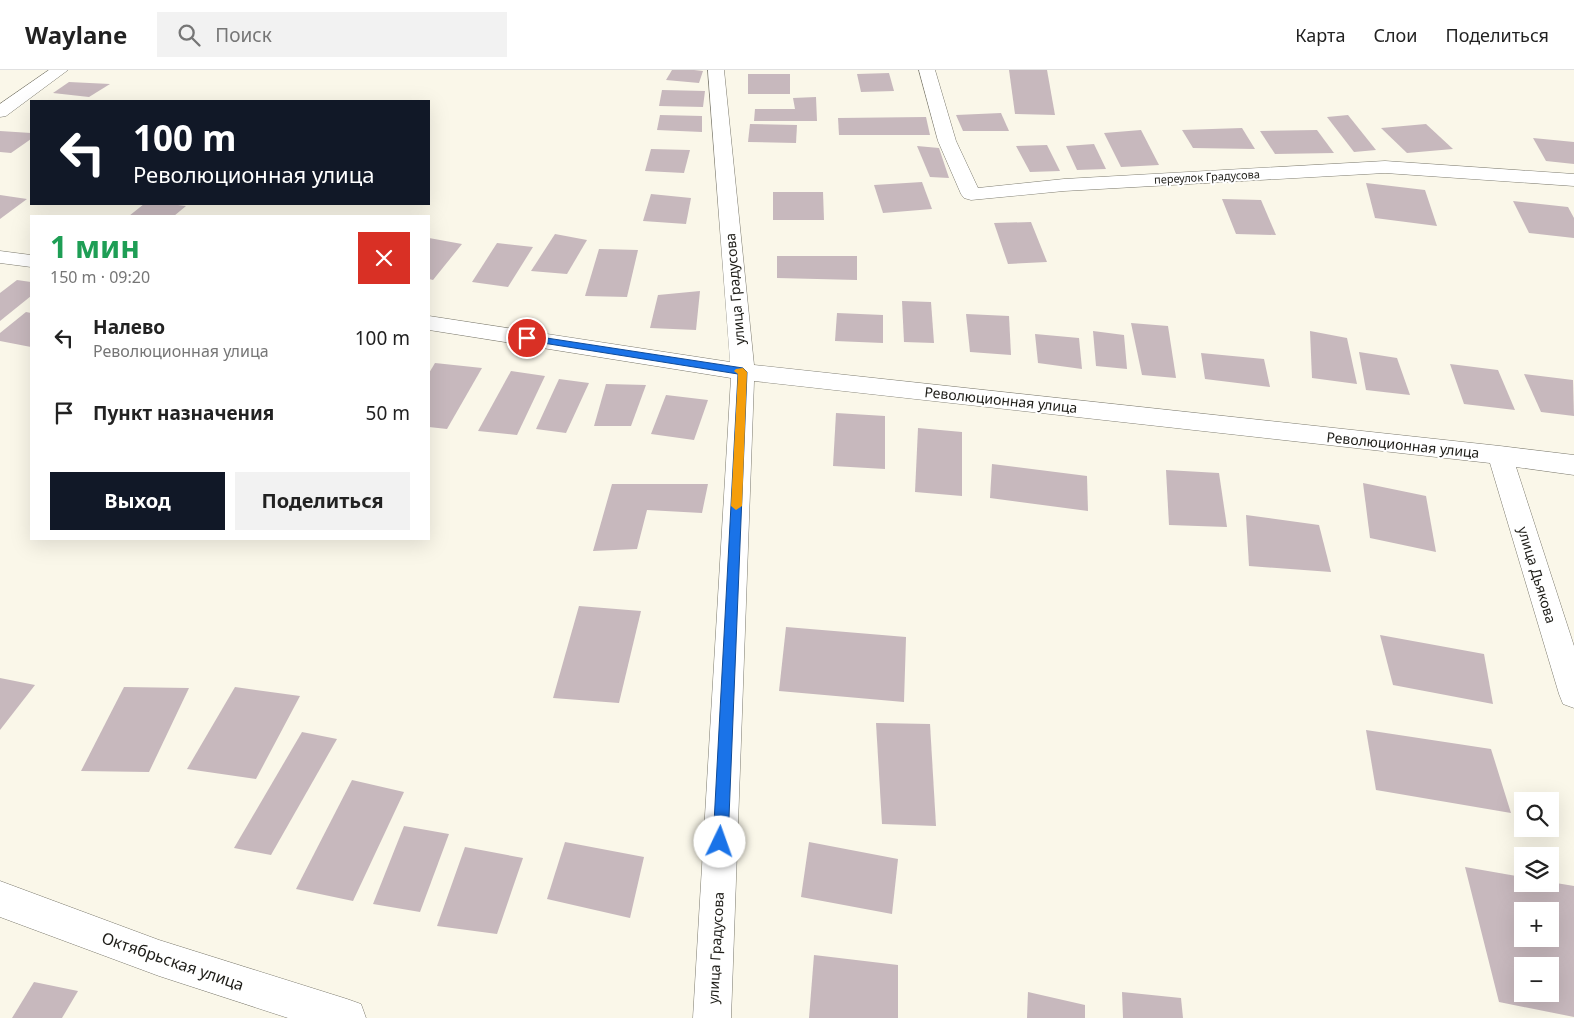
<!DOCTYPE html>
<html lang="ru">
<head>
<meta charset="utf-8">
<style>
	body { margin:0; font-family:"Noto Sans",sans-serif; background:#f2f2f2; color:#222; height:100vh; display:flex; flex-direction:column; font-size:19px; white-space:nowrap }
	* { box-sizing:border-box; margin:0 }
	p { font-size:16px; color:#767676 }
	.icon { flex:none; width:28px; height:28px; fill:none; stroke:currentColor; stroke-width:2; stroke-linecap:round; stroke-linejoin:round }
	.map { position:relative; flex:1; overflow:hidden }
	.side { position:absolute; left:30px; top:145px; width:400px; height:325px; display:flex; flex-direction:column; background:#fff; border-radius:0px; box-shadow:0 5px 20px #0002 }
	.side>* { flex:none }
	.banner { position:absolute; left:30px; top:30px; width:400px; height:105px; border-radius:0px; box-shadow:0 5px 20px #0002; background:#111827; color:#fff; overflow:hidden }
	.controls { position:absolute; left:1514px; top:722px; display:grid; gap:10px }
	.controls a { display:grid; place-items:center; width:45px; height:45px; border-radius:0px; background:#fff; box-shadow:0 5px 20px #0002; font-size:25px }
	.pin { position:absolute; display:grid; place-items:center; width:42px; height:42px; color:#fff; margin:-21px; border:2px solid #fff; border-radius:50%; box-shadow:0 1px 5px #0007 }
	.me { position:absolute; width:55px; margin:-28px; rotate:3deg; stroke-linejoin:round; filter:drop-shadow(0 0 4px #0008) }
	.turn { display:flex; align-items:center; gap:18px; height:105px; padding:0 20px; font-size:22px }
	.turn .icon { width:65px; height:65px; stroke-width:2.5 }
	.turn b { display:block; font-size:35px; line-height:42px }
	.round { display:grid; place-items:center; flex:none; width:52px; height:52px; border-radius:0px; background:#f2f2f2 }
	.head { display:flex; align-items:center; justify-content:space-between; height:85px; padding:0 20px }
	h1 { font-size:30px; font-weight:700; line-height:38px; color:#1e9e55 }
	.cta { display:flex; gap:10px; margin-top:auto; padding:10px 20px }
	.cta a { flex:1; height:58px; border-radius:0px; background:#111827; color:#fff; font-size:20px; font-weight:700; line-height:58px; text-align:center }
	.cta a+a { background:#f2f2f2; color:#222 }
	ul { padding:0; list-style:none }
	li { display:flex; align-items:center; gap:15px; height:75px; padding:0 20px }
	li div { flex:1 }
	li b { display:block; font-size:19px }
	li em { font-style:normal }
	header { display:flex; align-items:center; gap:30px; box-sizing:border-box; height:70px; padding:0 25px; background:#fff; border-bottom:1px solid #e0e0e0 }
	header strong { font-size:24px }
	nav { display:flex; gap:28px; margin-inline-start:auto; font-size:18px }
	.search { width:350px; height:45px; background:#f2f2f2; display:flex; align-items:center; gap:12px; box-sizing:border-box; padding:0 18px; border-radius:0px; color:#767676; font-size:19px }
	.map>svg:first-child { display:block }
	.building { fill:#c7b8bd; fill-rule:evenodd }
	.lines { fill:none; stroke-linecap:round; stroke-linejoin:round }
	.street-casing { stroke:#7c7a6e; stroke-width:1 }
	.secondary-casing { stroke:#7c7a6e; stroke-width:1 }
	.street { fill:#fff; fill-rule:evenodd }
	.secondary { fill:#fff; fill-rule:evenodd }
	.route { fill:#1a73e8; stroke:#114b97 }
	.slow { fill:#f59e0b }
	.labels { text-anchor:middle; stroke-width:4; stroke-linejoin:round; paint-order:stroke }
	.far-street-label { font-size:11px; fill:#1e1d18; stroke:#fff }
	.street-label { font-size:14px; fill:#1e1d18; stroke:#fff }
	.near-street-label { font-size:16px; fill:#1e1d18; stroke:#fff }
</style>
</head>
<body>
<header>
<strong>Waylane</strong>
<div class="search"><svg class="icon" aria-label="search" viewBox="0 0 24 24"><circle cx="10" cy="10" r="6"/><path d="M15 15l6 6"/></svg>Поиск</div>
<nav><a>Карта</a><a>Слои</a><a>Поделиться</a></nav>
</header>
<div class="map">
<svg width="1574" height="948" viewBox="0 0 1574 948">
	<rect width="100%" height="100%" fill="#faf7e9"/>
	<g class="building">
		<polygon points="672,0 694,0 703,1 699,13 666,10"/>
		<polygon points="1009,0 1047,0 1055,45 1015,44"/>
		<polygon points="889,3 894,21 861,22 857,4"/>
		<rect x="748" y="4" width="42" height="20"/>
		<polygon points="69,12 110,14 89,27 53,23"/>
		<polygon points="662,20 705,21 703,37 659,36"/>
		<polygon points="816,27 817,51 754,51 755,39 795,39 793,28"/>
		<polygon points="1001,43 1009,61 963,61 956,45"/>
		<polygon points="660,45 702,46 702,62 657,60"/>
		<polygon points="1348,45 1376,80 1354,82 1327,47"/>
		<polygon points="926,47 930,65 839,65 838,48"/>
		<polygon points="750,54 797,55 796,73 748,72"/>
		<polygon points="1426,54 1453,79 1407,83 1381,58"/>
		<polygon points="1242,58 1255,79 1193,78 1182,60"/>
		<polygon points="1141,60 1159,95 1121,97 1104,63"/>
		<polygon points="1317,60 1334,83 1275,84 1260,61"/>
		<polygon points="0,61 31,63 31,69 11,83 0,82"/>
		<polygon points="1533,68 1574,72 1574,94 1546,91"/>
		<polygon points="1094,74 1106,99 1077,100 1066,76"/>
		<polygon points="1047,75 1060,101 1030,102 1016,76"/>
		<polygon points="917,76 939,78 949,108 930,107"/>
		<polygon points="651,79 690,80 684,103 645,101"/>
		<polygon points="922,112 932,139 883,143 874,115"/>
		<polygon points="1366,113 1425,120 1437,156 1375,148"/>
		<polygon points="773,122 823,122 824,150 773,150"/>
		<polygon points="651,124 691,128 686,154 643,151"/>
		<polygon points="0,125 27,129 0,149"/>
		<polygon points="1222,129 1261,130 1276,165 1236,164"/>
		<polygon points="1513,131 1568,137 1574,148 1574,168 1529,163"/>
		<polygon points="144,134 170,134 186,136 174,146 129,146"/>
		<polygon points="1031,152 1047,192 1008,194 994,153"/>
		<polygon points="555,164 587,170 567,204 531,201"/>
		<polygon points="429,168 462,174 433,210 429,209"/>
		<polygon points="497,173 533,177 508,217 472,212"/>
		<polygon points="599,179 638,180 627,227 585,226"/>
		<polygon points="777,186 857,186 857,210 777,208"/>
		<polygon points="17,210 31,212 31,226 0,251 0,223"/>
		<polygon points="700,221 696,260 650,258 658,225"/>
		<polygon points="902,231 931,232 934,273 904,272"/>
		<polygon points="26,242 31,243 31,277 0,271 0,263"/>
		<polygon points="837,243 883,245 883,273 835,271"/>
		<polygon points="966,244 1009,246 1011,285 970,282"/>
		<polygon points="1131,253 1168,256 1176,308 1142,305"/>
		<polygon points="1093,261 1124,265 1127,299 1096,296"/>
		<polygon points="1310,261 1347,268 1357,314 1312,308"/>
		<polygon points="1035,264 1079,268 1082,299 1038,293"/>
		<polygon points="1359,282 1397,288 1410,325 1366,320"/>
		<polygon points="1201,283 1264,289 1270,317 1205,309"/>
		<polygon points="435,293 482,298 447,359 429,357 429,303"/>
		<polygon points="1450,294 1498,300 1515,340 1464,334"/>
		<polygon points="511,301 545,306 517,365 478,361"/>
		<polygon points="1524,304 1573,310 1574,346 1541,342"/>
		<polygon points="559,309 589,313 566,363 536,359"/>
		<polygon points="606,314 646,315 631,356 594,356"/>
		<polygon points="666,325 708,330 694,370 651,364"/>
		<polygon points="836,343 885,346 885,399 833,396"/>
		<polygon points="918,358 962,362 962,426 915,422"/>
		<polygon points="992,394 1087,406 1088,441 990,428"/>
		<polygon points="1166,400 1219,403 1227,457 1169,455"/>
		<polygon points="1363,413 1426,426 1436,482 1370,468"/>
		<polygon points="612,414 708,414 702,443 647,440 637,479 593,481"/>
		<polygon points="1246,445 1319,455 1331,502 1249,496"/>
		<polygon points="579,536 641,541 619,633 553,628"/>
		<polygon points="786,557 906,567 904,632 779,621"/>
		<polygon points="1380,565 1484,584 1493,634 1393,615"/>
		<polygon points="0,608 35,615 0,660"/>
		<polygon points="124,617 189,618 149,702 81,701"/>
		<polygon points="235,617 300,626 256,709 187,699"/>
		<polygon points="876,653 930,654 936,756 882,754"/>
		<polygon points="1366,660 1491,679 1511,743 1376,720"/>
		<polygon points="302,662 337,669 271,785 234,778"/>
		<polygon points="352,710 404,722 353,831 296,819"/>
		<polygon points="404,756 449,764 420,842 373,834"/>
		<polygon points="565,772 644,787 630,848 547,829"/>
		<polygon points="809,772 898,789 892,844 801,827"/>
		<polygon points="465,777 523,788 497,864 437,856"/>
		<path d="M1465,797l57,10v7h28v-2l24,4v131l-75,-15zM1522,841h28v28h-28zM1522,896h28v28h-28z"/>
		<polygon points="814,885 898,895 898,948 809,948"/>
		<polygon points="34,912 78,921 62,948 12,948"/>
		<polygon points="1028,922 1085,935 1085,948 1027,948"/>
		<polygon points="1122,922 1181,928 1183,948 1123,948"/>
	</g>
	<g class="lines">
		<defs>
			<g id="street">
				<polygon points="708,0 724,0 754,295 1500,376 1574,385 1574,405 1516,397 1574,576 1574,638 1563,634 1559,624 1490,393 754,311 731,948 693,948 731,308 429,260 429,246 730,292"/>
				<polygon points="919,0 935,0 956,71 978,118 1064,109 1385,91 1574,104 1574,116 1385,103 1064,121 971,130 964,128 961,124 938,71"/>
				<polygon points="0,181 31,185 31,197 0,193"/>
				<polygon points="0,811 159,870 347,929 361,934 366,948 288,948 159,906 0,847"/>
			</g>
			<polygon id="secondary" points="49,0 68,0 6,46 0,47 0,34"/>
		</defs>
		<use href="#street" class="street-casing"/>
		<use href="#secondary" class="secondary-casing"/>
		<use href="#street" class="street"/>
		<use href="#secondary" class="secondary"/>
	</g>
	<polygon class="route" points="527,265 743,298 747,302 728,772 726,777 720,779 715,777 713,772 738,304 524,270 524,266"/>
	<polygon class="slow" points="743,298 747,302 742,436 736,440 731,436 738,304 734,301 736,299"/>
	<g class="labels">
		<g class="far-street-label">
			<text transform="translate(1207 107) rotate(-3)" y="4">переулок Градусова</text>
		</g>
		<g class="street-label">
			<text transform="translate(735 219) rotate(-95)" y="5">улица Градусова</text>
			<text transform="translate(1001 330) rotate(6)" y="5">Революционная улица</text>
			<text transform="translate(1403 375) rotate(6)" y="5">Революционная улица</text>
			<text transform="translate(1537 505) rotate(73)" y="5">улица Дьякова</text>
			<text transform="translate(716 878) rotate(-87)" y="5">улица Градусова</text>
		</g>
		<g class="near-street-label">
			<text transform="translate(173 891) rotate(19)" y="6">Октябрьская улица</text>
		</g>
	</g>
</svg>
<div class="controls">
<a><svg class="icon" aria-label="search" viewBox="0 0 24 24"><circle cx="10" cy="10" r="6"/><path d="M15 15l6 6"/></svg></a>
<a><svg class="icon" aria-label="layers" viewBox="0 0 24 24"><path d="M12 4l9 5-9 5-9-5zM3 14l9 5 9-5"/></svg></a>
<a>+</a>
<a>−</a>
</div>
<div class="pin" style="left:527px;top:268px;background:#d93025"><svg class="icon" aria-label="arrive" viewBox="0 0 24 24"><path d="M6 21V4h12l-3 4 3 4H6"/></svg></div>
<svg class="me" style="left:720px;top:772px" viewBox="-20 -20 40 40"><circle r="19" fill="#fff"/><path d="M0-13L10 11 0 6-10 11z" fill="#1a73e8"/></svg>
<div class="banner">
<div class="turn"><svg class="icon" aria-label="left" viewBox="0 0 24 24"><path d="M17 20v-9H6M10 6l-5 5 5 5"/></svg><div><b>100 m</b>Революционная улица</div></div>
</div>
<section class="side">
<div class="head"><div><h1>1 мин</h1><p>150 m · 09:20</p></div><a class="round" style="background:#d93025;color:#fff"><svg class="icon" aria-label="close" viewBox="0 0 24 24"><path d="M6 6l12 12M18 6L6 18"/></svg></a></div>
<ul>
<li><svg class="icon" aria-label="left" viewBox="0 0 24 24"><path d="M17 20v-9H6M10 6l-5 5 5 5"/></svg><div><b>Налево</b><p>Революционная улица</p></div><em>100 m</em></li>
<li><svg class="icon" aria-label="arrive" viewBox="0 0 24 24"><path d="M6 21V4h12l-3 4 3 4H6"/></svg><div><b>Пункт назначения</b></div><em>50 m</em></li>
</ul>
<div class="cta"><a>Выход</a><a>Поделиться</a></div>
</section>
</div>
</body>
</html>
